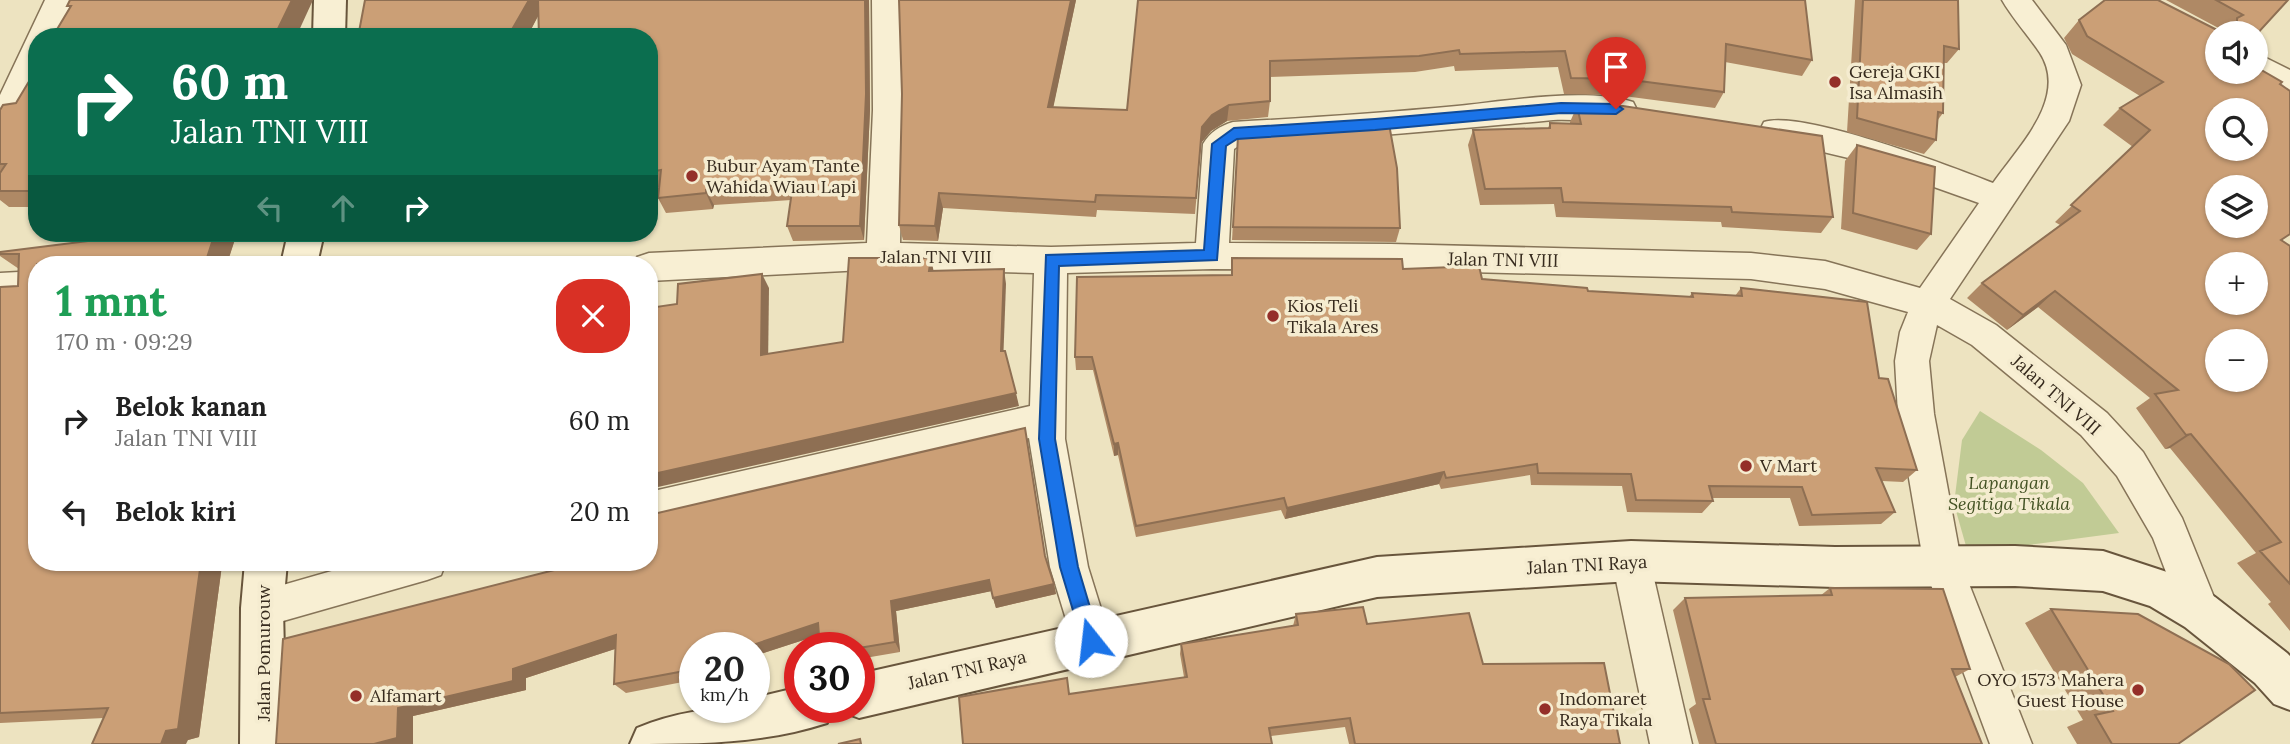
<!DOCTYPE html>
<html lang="id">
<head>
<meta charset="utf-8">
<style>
	body { margin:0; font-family:Lora,serif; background:#f2f2f2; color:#222; height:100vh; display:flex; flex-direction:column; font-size:26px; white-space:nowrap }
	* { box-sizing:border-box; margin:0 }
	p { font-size:23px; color:#767676 }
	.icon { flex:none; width:38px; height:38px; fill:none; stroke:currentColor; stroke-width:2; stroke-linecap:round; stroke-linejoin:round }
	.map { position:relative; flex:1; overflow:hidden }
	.sheet { position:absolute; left:28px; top:256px; width:630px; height:315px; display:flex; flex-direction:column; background:#fff; border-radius:28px; box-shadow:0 2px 5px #0004 }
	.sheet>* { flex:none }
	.hud { position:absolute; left:28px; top:28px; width:630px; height:214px; border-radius:28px; box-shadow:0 2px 5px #0004; background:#0b6e4f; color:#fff; overflow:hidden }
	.tools { position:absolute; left:2205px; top:21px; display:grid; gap:14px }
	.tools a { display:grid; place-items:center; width:63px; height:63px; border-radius:50%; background:#fff; box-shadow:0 2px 5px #0004; font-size:35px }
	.speed { position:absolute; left:679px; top:632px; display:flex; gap:14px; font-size:35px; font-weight:700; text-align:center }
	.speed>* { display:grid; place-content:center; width:91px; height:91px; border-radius:50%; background:#fff; box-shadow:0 2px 5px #0004; line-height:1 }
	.speed small { font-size:18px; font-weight:400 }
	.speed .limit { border:10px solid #d22; background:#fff; color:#111 }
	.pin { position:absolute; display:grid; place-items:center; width:60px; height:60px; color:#fff; margin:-72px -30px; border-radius:50% 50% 50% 0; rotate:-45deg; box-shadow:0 0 7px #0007 }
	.pin .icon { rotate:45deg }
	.me { position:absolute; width:77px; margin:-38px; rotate:344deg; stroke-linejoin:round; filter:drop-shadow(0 0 5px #0008) }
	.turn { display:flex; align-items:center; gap:24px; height:147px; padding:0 28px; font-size:32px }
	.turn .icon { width:91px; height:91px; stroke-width:2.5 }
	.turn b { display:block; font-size:49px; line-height:60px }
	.lanes { display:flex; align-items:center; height:66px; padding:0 28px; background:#0003; justify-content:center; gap:35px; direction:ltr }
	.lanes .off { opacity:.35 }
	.round { display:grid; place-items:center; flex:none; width:74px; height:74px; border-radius:28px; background:#f2f2f2 }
	.headline { display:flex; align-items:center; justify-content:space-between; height:119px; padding:0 28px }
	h1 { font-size:42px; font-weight:700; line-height:52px; color:#1e9e55 }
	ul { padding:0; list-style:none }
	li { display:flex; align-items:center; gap:21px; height:91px; padding:0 28px }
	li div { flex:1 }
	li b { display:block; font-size:26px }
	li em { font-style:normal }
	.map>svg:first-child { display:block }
	.green { fill:#c1cb95 }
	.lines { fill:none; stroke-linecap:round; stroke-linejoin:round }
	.minor-casing { stroke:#867458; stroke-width:3 }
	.secondary-casing { stroke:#68553c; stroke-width:4 }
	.minor { fill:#f8efd3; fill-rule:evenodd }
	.secondary { fill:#f8efd3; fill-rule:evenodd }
	.wall { fill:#af8965 }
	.shaded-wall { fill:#8e6f53 }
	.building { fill:#cb9f76; stroke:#8e6f53; stroke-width:2; fill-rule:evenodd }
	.route { fill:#1a73e8; stroke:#114b97; stroke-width:2 }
	.poi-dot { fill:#942f29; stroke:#f5ecd0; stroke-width:2.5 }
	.labels { text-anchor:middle; stroke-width:7; stroke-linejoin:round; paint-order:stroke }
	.poi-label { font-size:18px; fill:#362a1d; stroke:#f5ecd0; text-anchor:start }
	.street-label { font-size:18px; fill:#362a1d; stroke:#f5ecd0 }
	.park-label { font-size:18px; font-style:italic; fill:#435223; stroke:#f5ecd0 }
</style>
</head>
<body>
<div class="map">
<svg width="2290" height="744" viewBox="0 0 2290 744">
	<rect width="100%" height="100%" fill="#ede3c0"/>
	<polygon class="green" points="1980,411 2041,450 2083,483 2119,533 1968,553 1954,504 1962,440"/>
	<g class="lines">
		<defs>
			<g id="minor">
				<polygon points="45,0 73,0 55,37 37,37 37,79 11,139 0,143 0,95"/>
				<path d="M872,0h28l3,110 -3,133 151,4 145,-4 7,-99c7,-12 17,-18 30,-22 75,-4 149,-9 224,-16 50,-5 129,-19 176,-4l4,8 -4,8c-25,8 -54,0 -80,2 -104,10 -208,19 -313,25l-6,4 -5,94 162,1 360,9 74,8 95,27 59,-85 -118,-42 -97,-23 -4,-8 4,-8c39,-12 186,44 229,61 25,-36 76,-85 47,-130 -12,-18 -27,-34 -38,-53h30l34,45 15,40 -12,36 -119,178 46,26 111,88 36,39 39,66 38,94 -6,13 -14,6 -14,-6 -33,-87 -36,-62 -36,-41 -109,-90 -35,-20 -8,36 5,53 28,152 70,178h-42l-66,-178 -26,-152 -3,-53 5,-29 8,-20 -83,-23 -74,-10 -360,-9 -179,-1 -145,4 -2,166 23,128 23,74 -6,14 -14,5 -14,-5 -27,-88 -21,-129 -380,88v-34l381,-86 4,-133 -151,-4 -234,12v-17h-15l3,-7 12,-4 218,-10 6,-133z"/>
				<polygon points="2256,53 2290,70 2290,95 2246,72 2256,72"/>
				<polygon points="37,271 37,299 0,301 0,273"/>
				<polygon points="1631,543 1645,548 1650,561 1692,744 1650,744 1612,561 1617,548"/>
				<polygon points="363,562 446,562 441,575 427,580 262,627 248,621 242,608 248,595"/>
			</g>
			<g id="secondary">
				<polygon points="314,0 346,0 345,37 313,37"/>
				<polygon points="288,233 324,233 317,264 281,264"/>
				<polygon points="1631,541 1835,547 2015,546 2103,551 2176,575 2215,597 2287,653 2290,656 2290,710 2274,704 2255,683 2185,627 2150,606 2103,591 2015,586 1835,587 1631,581 1377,597 859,718 843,712 841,707 859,707 859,674 1377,557"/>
				<polygon points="245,562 287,562 283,608 286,744 240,744 241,608"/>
				<path d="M800,687v20h33l-6,16c-65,21 -128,21 -197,21l7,-16c38,-16 77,-21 117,-21v-9z"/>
			</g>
		</defs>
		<use href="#minor" class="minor-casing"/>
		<use href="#secondary" class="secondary-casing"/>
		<use href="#minor" class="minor"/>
		<use href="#secondary" class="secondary"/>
	</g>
	<g class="wall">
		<polygon points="365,0 869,0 870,110 864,240 793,241 787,226 791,200 714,205 713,209 666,213 658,198 659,187 649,188 649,37 538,16 527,37 358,37"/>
		<polygon points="1076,0 1053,107 1127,110 1138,0 1805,0 1812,60 1802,76 1725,62 1724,92 1715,108 1616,95 1564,94 1558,67 1455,71 1454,66 1415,72 1270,77 1270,101 1268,117 1227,121 1211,131 1201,143 1195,214 1097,210 1096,217 943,208 938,241 903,240 899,225 902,94"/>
		<polygon points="1855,0 1958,0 1959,49 1947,63 1943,63 1943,113 1937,121 1936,140 1924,154 1847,132"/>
		<polygon points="2166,0 2288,0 2256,33 2217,33 2217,72 2280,84 2283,241 2290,246 2290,631 2268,604 2271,602 2237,563 2256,553 2170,448 2165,449 2136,408 2150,398 2038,307 2007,330 1967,298 1982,283 2060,225 2055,222 2133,147 2103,125 2120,108 2140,96 2072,54 2064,38 2079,20 2222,33 2224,31"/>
		<polygon points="37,68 37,207 9,207 0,200 0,110 16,103"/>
		<polygon points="1577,106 1833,217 1821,233 1722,227 1721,222 1556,217 1554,204 1480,205 1468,145 1473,130 1548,128 1550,123 1570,123 1570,122"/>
		<polygon points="1238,136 1400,228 1396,242 1232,240"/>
		<polygon points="1857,145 1931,234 1917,250 1841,229 1845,161"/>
		<polygon points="152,233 237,233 227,263 37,562 217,562 222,565 199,737 188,740 104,718 0,723 0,287 18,286 19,269 0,256 0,252"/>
		<polygon points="364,233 420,233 416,239"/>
		<polygon points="1232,258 1403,269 1588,291 1689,297 1692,293 1735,296 1741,288 1879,378 1917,470 1903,482 1882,481 1895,512 1881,524 1799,526 1790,498 1712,498 1713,501 1702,513 1627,512 1622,486 1531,485 1530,475 1441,489 1439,484 1285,519 1281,510 1136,537 1118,455 1114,456 1093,370 1076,370 1075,357 1231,275"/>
		<polygon points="1046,558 1054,584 1056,594 996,608 991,591 896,611 900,652 859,659 859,648 819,635 754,656 695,648 695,682 693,680 626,693 614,684 615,649 526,678 526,690 413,716 276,744 578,564"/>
		<polygon points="1830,588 1970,669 1955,677 1982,744 1699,744 1689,709 1696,704 1673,610 1685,598 1820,596"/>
		<polygon points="2051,609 2178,744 2077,744 2067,727 2083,720 2025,623"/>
		<polygon points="1296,614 1367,624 1483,664 1620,744 1349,744 1345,727 1271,736 1184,677 1180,654 1181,644 1293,626"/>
	</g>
	<g class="shaded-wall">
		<polygon points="292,0 313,0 296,37 274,37"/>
		<polygon points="529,0 546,0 546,1 527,37 512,37 510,33"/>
		<polygon points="865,0 869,0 869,1 870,110 864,240 860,226"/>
		<polygon points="1071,0 1076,0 1050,123 1048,107"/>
		<polygon points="1229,105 1227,121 1211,131 1201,143 1195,214 1202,127 1212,115"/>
		<polygon points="706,190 714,205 713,209 706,193"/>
		<polygon points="939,193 943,208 938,241 935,226"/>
		<polygon points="215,233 237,233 227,264 205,264"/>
		<polygon points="411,233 420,233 416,239"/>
		<polygon points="931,258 934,273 929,271"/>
		<polygon points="1004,269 1006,284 1003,365 1001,351"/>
		<polygon points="762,274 769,288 768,368 761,355"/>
		<polygon points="2055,291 2038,307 2007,330 2023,315"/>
		<polygon points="1016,393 1019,406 649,489 649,475"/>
		<polygon points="2191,434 2170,448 2165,449 2186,435"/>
		<polygon points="1118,443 1118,455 1114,456 1114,444"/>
		<polygon points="1444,472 1439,484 1285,519 1287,508"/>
		<polygon points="201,562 217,562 222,565 199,737 188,740 186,744 161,744"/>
		<polygon points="328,562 355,562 336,567"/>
		<polygon points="989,580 992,591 896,611 900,652 895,642 891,601"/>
		<polygon points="1054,584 1056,594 996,608 993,598"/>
		<polygon points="818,623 825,633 754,656 754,648 744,648"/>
		<polygon points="616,635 627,645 526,678 526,690 413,716 413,744 374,744 398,708"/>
	</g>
	<g class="building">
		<polygon points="70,0 292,0 274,37 55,37 58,31 56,31 71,6 67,6"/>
		<polygon points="365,0 529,0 510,33 474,37 358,37"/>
		<polygon points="538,0 865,0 866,94 860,226 787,226 793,184 706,190 706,193 658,198 661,170 649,172 649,37 539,37"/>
		<polygon points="899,0 1071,0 1048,107 1127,110 1138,0 1805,0 1812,60 1726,44 1724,92 1624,79 1571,78 1565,51 1460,54 1459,50 1419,56 1270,61 1270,101 1229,105 1212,115 1202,127 1196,198 1096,195 1095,202 939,193 935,226 899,225 902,94"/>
		<polygon points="1863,0 1958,0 1959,49 1944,46 1943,113 1938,112 1936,140 1857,118"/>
		<path d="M2105,0h53l65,33h-6v39h39v-5l26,15 -2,2 10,7v143l-9,6 9,6v338l-30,-33 21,-9 -90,-108 -5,1 -31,-41 23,-4 -123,-99 -32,24 -41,-32 98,-72 -9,-6 79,-75 -30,-22 43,-26 -76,-46 -8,-16zM2217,110h39v39h-39zM2217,187h39v39h-39zM2217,264h39v39h-39zM2217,341h39v39h-39z"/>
		<polygon points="2216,0 2288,0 2256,35 2256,33 2237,33 2237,18 2243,15"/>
		<polygon points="37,68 37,191 0,191 0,173 6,164 0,164 0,110 3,105 16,103"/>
		<polygon points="1577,106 1623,106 1822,136 1833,217 1732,212 1731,207 1563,202 1561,188 1485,189 1473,130 1550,128 1550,123 1581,124"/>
		<polygon points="1389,124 1397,168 1400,228 1233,227 1238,136 1242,133"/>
		<polygon points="1857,145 1935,167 1931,234 1853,213"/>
		<polygon points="152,233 215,233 205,264 37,264 37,562 201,562 178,729 166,731 161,744 92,744 108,708 0,713 0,287 18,286 19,254 0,254 0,252"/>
		<polygon points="849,258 931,258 929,271 1004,269 1001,351 1005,351 1016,393 649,475 649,308 677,304 678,284 762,274 761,355 843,342"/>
		<polygon points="1232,258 1402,259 1403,269 1479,266 1482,279 1587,288 1588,291 1693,297 1692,293 1742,296 1741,288 1867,302 1879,378 1888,379 1917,470 1876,468 1895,512 1812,515 1802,487 1709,486 1713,501 1636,500 1631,474 1538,473 1537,464 1446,478 1444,472 1287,508 1284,498 1136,526 1118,443 1114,444 1092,357 1075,357 1077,277 1232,275"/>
		<polygon points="1025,428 1045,556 1054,584 993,598 989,580 891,601 895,642 859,648 820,648 818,623 744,648 695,648 695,676 690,677 690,670 614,684 616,635 513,669 513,681 398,708 397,738 374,744 276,744 283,639 578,564 577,562 649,562 649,515"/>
		<polygon points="1830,588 1943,589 1970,669 1952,669 1982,744 1716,744 1703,699 1710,699 1685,598 1832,595"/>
		<polygon points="1363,607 1367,624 1469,613 1483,664 1604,663 1620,744 1355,744 1350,718 1269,728 1272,744 963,744 959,697 1067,678 1069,694 1187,677 1181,644 1298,625 1296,614"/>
		<polygon points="2051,609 2138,614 2229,664 2255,690 2178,744 2112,744 2095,715 2113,711"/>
		<polygon points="860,739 861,744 838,744"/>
	</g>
	<polygon class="route" points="1561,103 1616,104 1623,109 1616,114 1561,113 1375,130 1237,139 1226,146 1217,260 1059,266 1055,439 1078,567 1100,641 1097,647 1091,650 1084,647 1060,567 1039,439 1046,255 1204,250 1212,144 1234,128 1375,119"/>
	<g class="poi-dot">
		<circle cx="1835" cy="82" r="7"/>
		<circle cx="692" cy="176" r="7"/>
		<circle cx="1273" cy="316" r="7"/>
		<circle cx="1746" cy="466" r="7"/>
		<circle cx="2138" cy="690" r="7"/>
		<circle cx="356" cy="696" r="7"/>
		<circle cx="1545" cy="709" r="7"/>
	</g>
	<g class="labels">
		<g class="poi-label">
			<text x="1849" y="78">Gereja GKI<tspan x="1849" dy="21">Isa Almasih</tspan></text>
			<text x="706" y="172">Bubur Ayam Tante<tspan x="706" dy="21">Wahida Wiau Lapi</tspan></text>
			<text x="1287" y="312">Kios Teli<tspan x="1287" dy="21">Tikala Ares</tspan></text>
			<text x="1760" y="472">V Mart</text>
			<text x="2124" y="686" text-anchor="end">OYO 1573 Mahera<tspan x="2124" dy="21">Guest House</tspan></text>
			<text x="370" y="702">Alfamart</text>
			<text x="1559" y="705">Indomaret<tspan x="1559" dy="21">Raya Tikala</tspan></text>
		</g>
		<g class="street-label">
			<text x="936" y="263">Jalan TNI VIII</text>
			<text transform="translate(1503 260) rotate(1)" y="6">Jalan TNI VIII</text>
			<text transform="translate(2056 395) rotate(41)" y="6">Jalan TNI VIII</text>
			<text transform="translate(1587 565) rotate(-3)" y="6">Jalan TNI Raya</text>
			<text transform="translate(264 653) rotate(-90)" y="6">Jalan Pomurouw</text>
			<text transform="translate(967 670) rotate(-13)" y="6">Jalan TNI Raya</text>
		</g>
		<g class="park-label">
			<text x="2009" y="489">Lapangan<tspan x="2009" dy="21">Segitiga Tikala</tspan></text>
		</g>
	</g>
</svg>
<div class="tools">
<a><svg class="icon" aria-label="sound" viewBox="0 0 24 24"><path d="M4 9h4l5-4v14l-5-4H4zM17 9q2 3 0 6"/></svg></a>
<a><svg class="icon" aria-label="search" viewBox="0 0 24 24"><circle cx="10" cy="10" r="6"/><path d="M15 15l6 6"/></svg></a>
<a><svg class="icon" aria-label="layers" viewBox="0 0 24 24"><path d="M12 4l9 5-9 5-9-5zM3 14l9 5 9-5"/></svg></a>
<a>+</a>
<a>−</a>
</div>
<div class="speed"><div>20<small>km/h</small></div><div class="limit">30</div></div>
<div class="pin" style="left:1616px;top:109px;background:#d93025"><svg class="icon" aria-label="arrive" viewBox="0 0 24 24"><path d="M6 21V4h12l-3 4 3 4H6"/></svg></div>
<svg class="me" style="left:1091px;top:641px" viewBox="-20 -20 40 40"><circle r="19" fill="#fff"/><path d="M0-13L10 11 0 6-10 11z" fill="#1a73e8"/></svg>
<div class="hud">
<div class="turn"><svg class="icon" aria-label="right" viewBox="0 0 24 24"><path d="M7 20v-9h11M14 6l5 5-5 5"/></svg><div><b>60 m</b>Jalan TNI VIII</div></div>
<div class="lanes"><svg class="icon off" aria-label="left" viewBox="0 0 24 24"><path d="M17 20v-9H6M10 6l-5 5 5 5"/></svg><svg class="icon off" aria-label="ahead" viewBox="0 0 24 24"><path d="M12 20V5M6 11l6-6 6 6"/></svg><svg class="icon" aria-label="right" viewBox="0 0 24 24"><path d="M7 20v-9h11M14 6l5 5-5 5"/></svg></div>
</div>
<section class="sheet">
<div class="headline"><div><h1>1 mnt</h1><p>170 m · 09:29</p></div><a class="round" style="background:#d93025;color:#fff"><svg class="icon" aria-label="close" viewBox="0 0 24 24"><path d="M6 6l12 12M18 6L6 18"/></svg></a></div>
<ul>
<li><svg class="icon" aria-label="right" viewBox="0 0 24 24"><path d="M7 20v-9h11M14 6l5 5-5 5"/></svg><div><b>Belok kanan</b><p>Jalan TNI VIII</p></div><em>60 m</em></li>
<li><svg class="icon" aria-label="left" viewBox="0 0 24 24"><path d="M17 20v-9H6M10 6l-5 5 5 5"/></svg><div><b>Belok kiri</b></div><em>20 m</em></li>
</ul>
</section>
</div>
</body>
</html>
